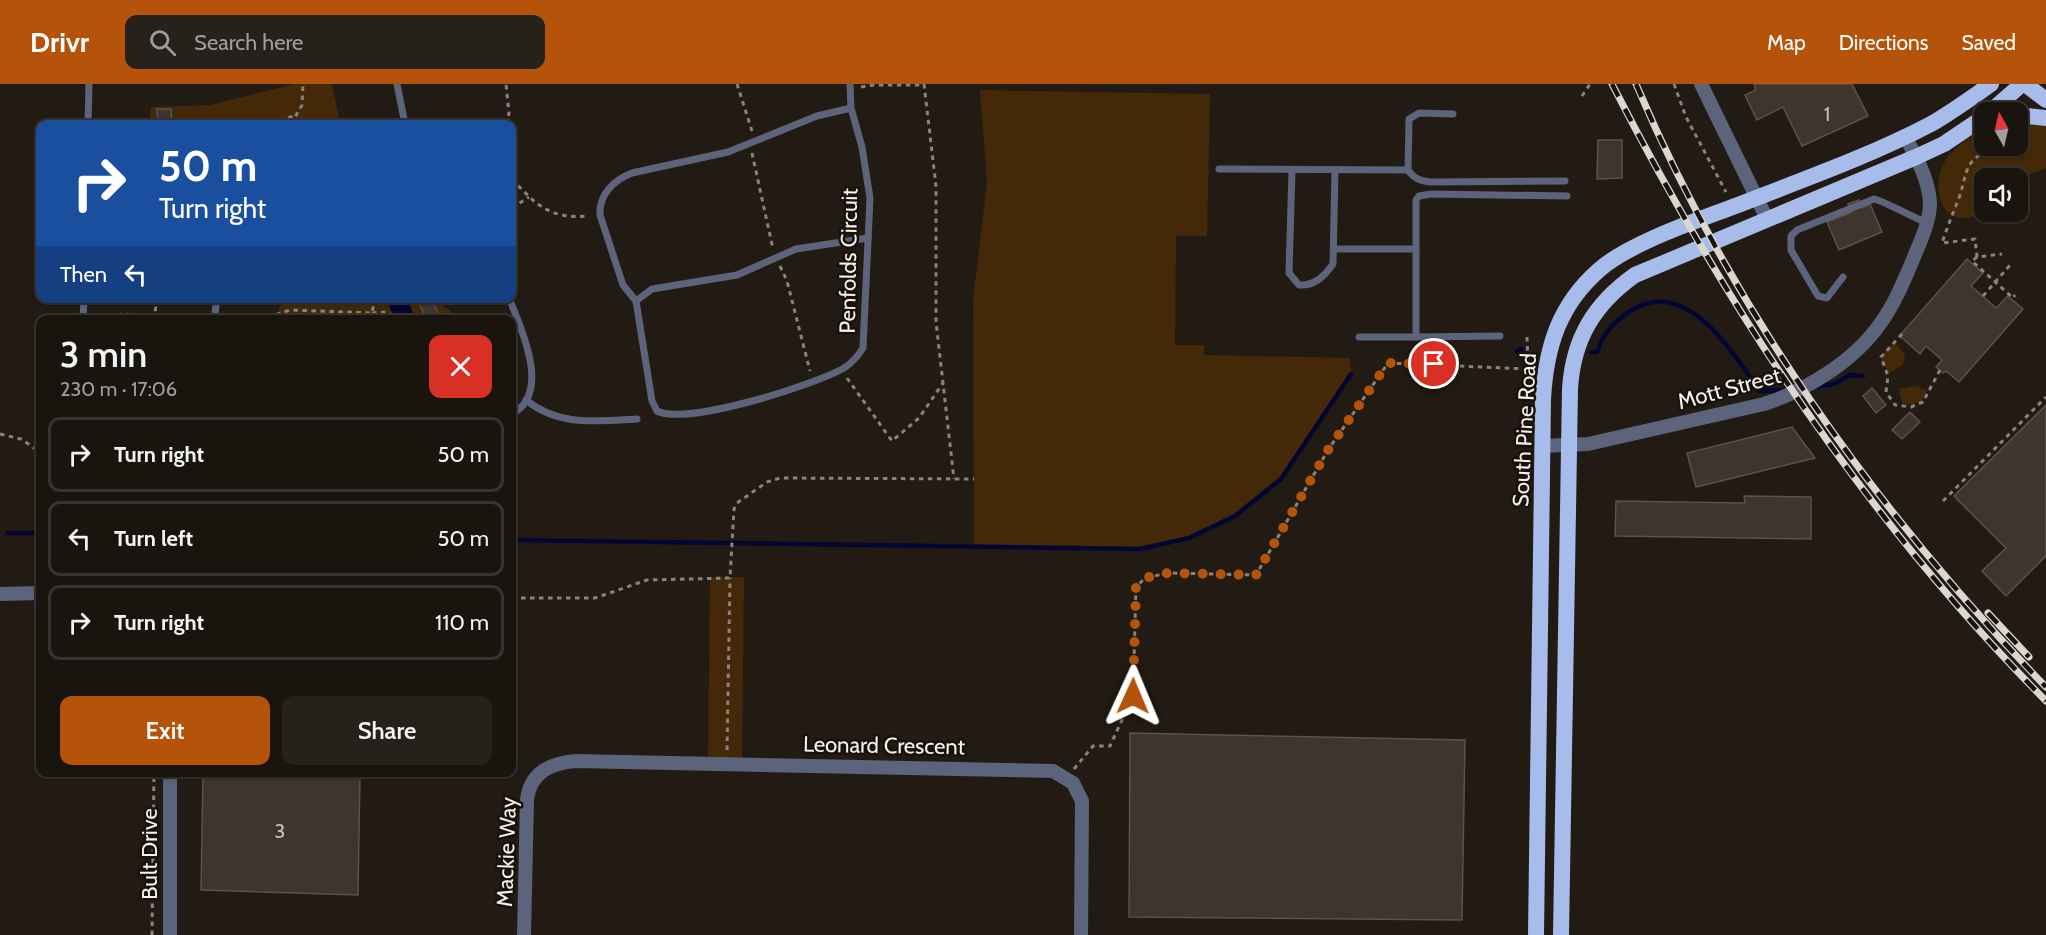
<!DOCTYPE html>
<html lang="en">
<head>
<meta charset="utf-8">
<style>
	body { margin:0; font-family:Cabin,sans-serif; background:#27211c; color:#f1f3f6; height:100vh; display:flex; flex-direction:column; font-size:22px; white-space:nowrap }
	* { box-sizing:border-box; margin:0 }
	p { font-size:20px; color:#9f9e9e }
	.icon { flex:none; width:33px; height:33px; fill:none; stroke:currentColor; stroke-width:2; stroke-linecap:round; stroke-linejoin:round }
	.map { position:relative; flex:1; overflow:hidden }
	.panel { position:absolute; left:36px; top:231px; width:480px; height:462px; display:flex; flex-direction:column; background:#1a140e; border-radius:12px; box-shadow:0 2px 4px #0004,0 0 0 2px #38332e }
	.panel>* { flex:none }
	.guide { position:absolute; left:36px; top:36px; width:480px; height:183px; border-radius:12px; box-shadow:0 2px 4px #0004,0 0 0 2px #38332e; background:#1a4fa0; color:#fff; overflow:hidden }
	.needle { width:39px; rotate:352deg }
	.buttons { position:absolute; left:1974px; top:18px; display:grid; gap:12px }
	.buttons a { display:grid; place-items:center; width:54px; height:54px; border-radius:12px; background:#1a140e; box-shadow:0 2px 4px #0004,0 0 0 2px #38332e; font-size:30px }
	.pin { position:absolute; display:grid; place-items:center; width:51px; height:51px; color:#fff; margin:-26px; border:3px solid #fff; border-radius:50%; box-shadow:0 2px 6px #0007 }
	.me { position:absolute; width:66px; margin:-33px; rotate:1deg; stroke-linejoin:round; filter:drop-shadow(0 0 4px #0008) }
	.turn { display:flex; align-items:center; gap:21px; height:126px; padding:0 24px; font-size:27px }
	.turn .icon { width:78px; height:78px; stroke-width:2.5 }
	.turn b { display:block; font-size:42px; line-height:51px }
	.then { display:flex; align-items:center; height:57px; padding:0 24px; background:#0003; gap:12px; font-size:22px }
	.round { display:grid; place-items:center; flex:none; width:63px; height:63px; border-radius:12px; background:#27211c }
	.headline { display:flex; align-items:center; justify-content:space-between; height:102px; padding:0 24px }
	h1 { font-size:36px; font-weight:600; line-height:45px }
	.button { display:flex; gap:12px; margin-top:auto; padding:12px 24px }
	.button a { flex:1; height:69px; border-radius:12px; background:#b45309; color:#fff; font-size:24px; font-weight:600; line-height:69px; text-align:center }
	.button a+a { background:#27211c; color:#f1f3f6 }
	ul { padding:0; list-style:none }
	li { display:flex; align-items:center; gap:18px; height:75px; margin:0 12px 9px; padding:0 12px; border:3px solid #38332e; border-radius:12px }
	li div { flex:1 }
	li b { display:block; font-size:22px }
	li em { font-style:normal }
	header { display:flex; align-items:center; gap:36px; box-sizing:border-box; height:84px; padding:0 30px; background:#b45309; color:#fff }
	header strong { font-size:28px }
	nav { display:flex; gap:33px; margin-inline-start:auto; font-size:21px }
	.search { width:420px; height:54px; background:#27211c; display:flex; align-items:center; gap:15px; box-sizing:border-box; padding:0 21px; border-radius:12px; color:#9f9e9e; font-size:22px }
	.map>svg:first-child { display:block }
	.green { fill:#442908 }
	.water { fill:#030633 }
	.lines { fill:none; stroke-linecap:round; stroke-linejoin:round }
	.stream { stroke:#030633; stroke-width:4.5 }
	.building { fill:#3e362d; stroke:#5b5248; stroke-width:1.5 }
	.path { stroke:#89837c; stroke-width:3; stroke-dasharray:4.5 4.5; stroke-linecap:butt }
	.service { stroke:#5b647b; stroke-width:7 }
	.minor { stroke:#5b647b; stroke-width:14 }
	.trunk { stroke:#a8bcec; stroke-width:16 }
	.rail-casing { stroke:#dbd6cf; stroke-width:7 }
	.rail { stroke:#19120a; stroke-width:4.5; stroke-dasharray:14; stroke-linecap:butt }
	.route { stroke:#b45309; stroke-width:10; stroke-dasharray:0 18 }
	.labels { text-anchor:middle; stroke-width:5; stroke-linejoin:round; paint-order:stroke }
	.number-label { font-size:20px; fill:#c8c2bc }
	.street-label { font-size:22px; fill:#f6f1eb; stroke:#19120a }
</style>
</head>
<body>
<header>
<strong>Drivr</strong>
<div class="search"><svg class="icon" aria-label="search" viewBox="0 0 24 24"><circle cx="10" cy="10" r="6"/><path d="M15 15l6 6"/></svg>Search here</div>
<nav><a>Map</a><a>Directions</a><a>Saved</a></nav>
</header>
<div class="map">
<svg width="2046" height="851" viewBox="0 0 2046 851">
	<rect width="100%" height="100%" fill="#221b13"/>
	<g class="green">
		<polygon points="294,0 332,0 340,40 150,40 151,23 210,21"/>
		<polygon points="980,6 1210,10 1207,152 1176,152 1175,261 1204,261 1204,271 1350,274 1351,290 1281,395 1235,432 1189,454 1140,465 974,463 973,217 987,99"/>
		<path d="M2018,36l28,4v44l-28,11 -34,-1v33c-41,25 -57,-23 -37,-53 9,-13 24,-21 37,-28v16h34z"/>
		<polygon points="434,214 450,227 455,235 277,234 281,215"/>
		<polygon points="1894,259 1905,270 1903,281 1889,289 1882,277 1885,267"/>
		<polygon points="1915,302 1927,306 1922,317 1910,321 1902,319 1899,305"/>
		<polygon points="710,493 744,493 742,680 708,680"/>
	</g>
	<path class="water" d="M393,215h14l9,20h-17c-6,-7 -14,-10 -6,-20z"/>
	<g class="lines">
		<g class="stream">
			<polyline points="1517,267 1522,265"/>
			<path d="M1591,268h6c7,-20 17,-31 35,-42 56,-34 101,44 128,81l27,-1"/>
			<polyline points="1813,303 1834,300 1850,291 1863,292"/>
			<polyline points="8,449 40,449"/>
			<polyline points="512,456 1140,465 1189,454 1235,432 1281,395 1351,290"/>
		</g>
	</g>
	<g class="building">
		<polygon points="1754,0 1852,0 1868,32 1802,62 1783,23 1757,36 1745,11 1756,6"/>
		<polygon points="157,25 171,25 172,40 158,40"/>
		<polygon points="1598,56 1622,56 1622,94 1597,95"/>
		<polygon points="1859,116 1862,124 1870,120 1882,148 1839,166 1827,138 1852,128 1848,120"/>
		<polygon points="1967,175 1983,189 1971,202 1996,224 2008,212 2023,225 1959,298 1946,287 1943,289 1936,283 1942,276 1926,262 1920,270 1901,253 1902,249"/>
		<polygon points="431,215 442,236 427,236 420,221"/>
		<polygon points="1872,304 1886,321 1876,329 1863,312"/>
		<polygon points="2046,321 2046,472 2006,512 1982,487 2006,464 1954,412"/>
		<polygon points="1910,328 1920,338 1902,355 1892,346"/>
		<polygon points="1792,343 1815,374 1696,403 1687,369"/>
		<polygon points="1744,412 1811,413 1811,455 1615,452 1616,417 1745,419"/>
		<polygon points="1130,649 1465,656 1462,836 1129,833"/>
		<polygon points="203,688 360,688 358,811 201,806"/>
	</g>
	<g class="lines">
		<g class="path">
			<polyline points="737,0 752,47"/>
			<polyline points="924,0 936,102 936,238 954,395"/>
			<polyline points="1674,0 1686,33 1726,108"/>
			<polyline points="861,3 874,1 925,1"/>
			<polyline points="1582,12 1590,0"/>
			<polyline points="271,39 297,31"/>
			<polyline points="291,40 302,21 303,0"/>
			<polyline points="504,40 509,30 506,0"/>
			<path d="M1995,62c-33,17 -26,22 -36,52 -6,15 -12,30 -17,45l33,-4 2,18 25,-3"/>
			<polyline points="752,69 773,165"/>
			<path d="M512,95c25,27 38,40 77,37"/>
			<polyline points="512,124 529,113"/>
			<polyline points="1977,173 1972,177 2013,214 2015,211"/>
			<polyline points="780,182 787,197 810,287"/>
			<polyline points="1983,212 2011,180"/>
			<polyline points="372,229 388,228 396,236"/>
			<polyline points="372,229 377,236"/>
			<polyline points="109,236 121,230 154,232"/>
			<polyline points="154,236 157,214"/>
			<polyline points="259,236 290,226 372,229 375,214"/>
			<polyline points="1902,250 1881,273 1888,292 1886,308 1895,321 1911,323 1923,318 1940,286"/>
			<polyline points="1527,253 1528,280"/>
			<polyline points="847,294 892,357 919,334 943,299"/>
			<polyline points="0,350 21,355 40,368"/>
			<polyline points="1943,417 2046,313"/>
			<polyline points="512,514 595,514 647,496 730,494 734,425 737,419 767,398 780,394 974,395"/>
			<polyline points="727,666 730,494"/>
			<polyline points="1074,685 1093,662 1110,662 1133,612 1136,503 1145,494 1168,489 1256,491 1328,366 1388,279 1528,285"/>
			<polyline points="152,851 154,688"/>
		</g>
		<g class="service">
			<polyline points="397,0 405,40"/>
			<path d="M850,0l1,24 11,39 8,51 -7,150c-5,8 -11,15 -19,20 -30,17 -157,58 -187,43l-5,-10 -16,-100 -13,-16 -23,-70c-1,-21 14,-35 32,-42l96,-21 89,-36 34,-8"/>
			<path d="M1453,30l-34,-1 -10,6 -1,51c6,9 13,11 23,12l134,-1"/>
			<polyline points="88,40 89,0"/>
			<polyline points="1219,85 1408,86"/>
			<path d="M1292,86l-3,103 10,12c15,1 25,-8 34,-21l2,-94"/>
			<polyline points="1334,165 1416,165"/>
			<path d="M1843,193l-16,21 -9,-2 -27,-46v-14l6,-6 77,-31c5,0 43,20 53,24"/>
			<path d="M509,214c12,30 43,95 3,116"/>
			<polyline points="636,217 652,205 737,191 796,165 868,154"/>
			<polyline points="83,236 84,214"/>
			<polyline points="214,236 217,214"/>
			<polyline points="1500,252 1416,253 1416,116 1419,112 1431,110 1567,112"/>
			<polyline points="1359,253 1416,253"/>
			<path d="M526,316c33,27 72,21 111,19"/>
		</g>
		<g class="minor">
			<polyline points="1701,0 1767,135"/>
			<path d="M1543,362l45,-2 176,-40c43,-14 90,-43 116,-80 14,-19 23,-41 32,-62 7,-18 17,-37 18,-57 0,-24 -14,-48 -25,-69"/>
			<polyline points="0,510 40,509"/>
			<polyline points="170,688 170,851"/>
			<path d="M524,851l3,-135c3,-27 23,-37 49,-39l477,10 20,12 9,18 -1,134"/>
		</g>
		<g class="trunk">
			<polyline points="2025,0 2046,16"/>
			<polyline points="1990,28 2022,0"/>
			<polyline points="2018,31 2046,34"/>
			<path d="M1536,851l7,-536c3,-52 16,-94 56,-129 30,-27 100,-50 139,-65 64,-25 132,-49 193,-81 21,-12 40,-26 60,-40"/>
			<path d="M1561,851l9,-546c3,-50 24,-85 65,-114l281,-118 28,-13 40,-27"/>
		</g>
		<defs>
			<g id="rail">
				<path d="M1612,0c115,225 256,438 434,617"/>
				<path d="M1636,0c95,224 241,429 410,603"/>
				<polyline points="1988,529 2029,573"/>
			</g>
		</defs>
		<use href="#rail" class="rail-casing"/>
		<use href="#rail" class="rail"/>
	</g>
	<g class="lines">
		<polyline class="route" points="1133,612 1136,503 1145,494 1168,489 1256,491 1328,366 1388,279 1434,280"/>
	</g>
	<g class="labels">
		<g class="number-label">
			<text x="1827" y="37">1</text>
			<text x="280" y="754">3</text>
		</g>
		<g class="street-label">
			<text transform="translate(848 177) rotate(-89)" y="8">Penfolds Circuit</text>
			<text transform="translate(1729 304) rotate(-15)" y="8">Mott Street</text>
			<text transform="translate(1524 346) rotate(-87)" y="8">South Pine Road</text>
			<text transform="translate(884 661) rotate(1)" y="8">Leonard Crescent</text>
			<text transform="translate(506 768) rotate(-88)" y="8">Mackie Way</text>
			<text transform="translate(149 770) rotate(-90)" y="8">Bult Drive</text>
		</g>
	</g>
</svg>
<div class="buttons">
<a><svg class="needle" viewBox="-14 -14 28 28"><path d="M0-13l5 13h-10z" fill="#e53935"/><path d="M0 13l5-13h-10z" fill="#9f9e9e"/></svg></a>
<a><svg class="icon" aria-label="sound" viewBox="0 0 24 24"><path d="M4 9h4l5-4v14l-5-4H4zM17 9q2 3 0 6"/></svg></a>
</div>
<div class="pin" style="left:1434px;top:280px;background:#d93025"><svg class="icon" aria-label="arrive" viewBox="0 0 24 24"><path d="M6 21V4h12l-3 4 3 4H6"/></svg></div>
<svg class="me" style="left:1133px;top:612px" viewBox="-20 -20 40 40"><path d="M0-17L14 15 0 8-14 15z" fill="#b45309" stroke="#fff" stroke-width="4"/></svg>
<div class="guide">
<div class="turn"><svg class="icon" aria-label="right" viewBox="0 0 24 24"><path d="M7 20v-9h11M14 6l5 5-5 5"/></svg><div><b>50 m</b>Turn right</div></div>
<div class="then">Then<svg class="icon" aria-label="left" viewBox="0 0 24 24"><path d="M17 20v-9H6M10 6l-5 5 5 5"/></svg></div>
</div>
<section class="panel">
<div class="headline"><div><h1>3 min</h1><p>230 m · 17:06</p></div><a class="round" style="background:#d93025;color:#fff"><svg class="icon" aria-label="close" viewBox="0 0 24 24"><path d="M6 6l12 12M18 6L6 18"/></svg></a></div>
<ul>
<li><svg class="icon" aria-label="right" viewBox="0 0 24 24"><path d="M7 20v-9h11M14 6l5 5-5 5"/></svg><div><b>Turn right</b></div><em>50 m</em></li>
<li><svg class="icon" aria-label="left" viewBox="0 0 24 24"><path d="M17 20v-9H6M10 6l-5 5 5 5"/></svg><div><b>Turn left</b></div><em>50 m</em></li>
<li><svg class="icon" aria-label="right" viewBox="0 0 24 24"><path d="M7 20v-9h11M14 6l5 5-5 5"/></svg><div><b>Turn right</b></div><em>110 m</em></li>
</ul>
<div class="button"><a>Exit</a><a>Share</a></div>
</section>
</div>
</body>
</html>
